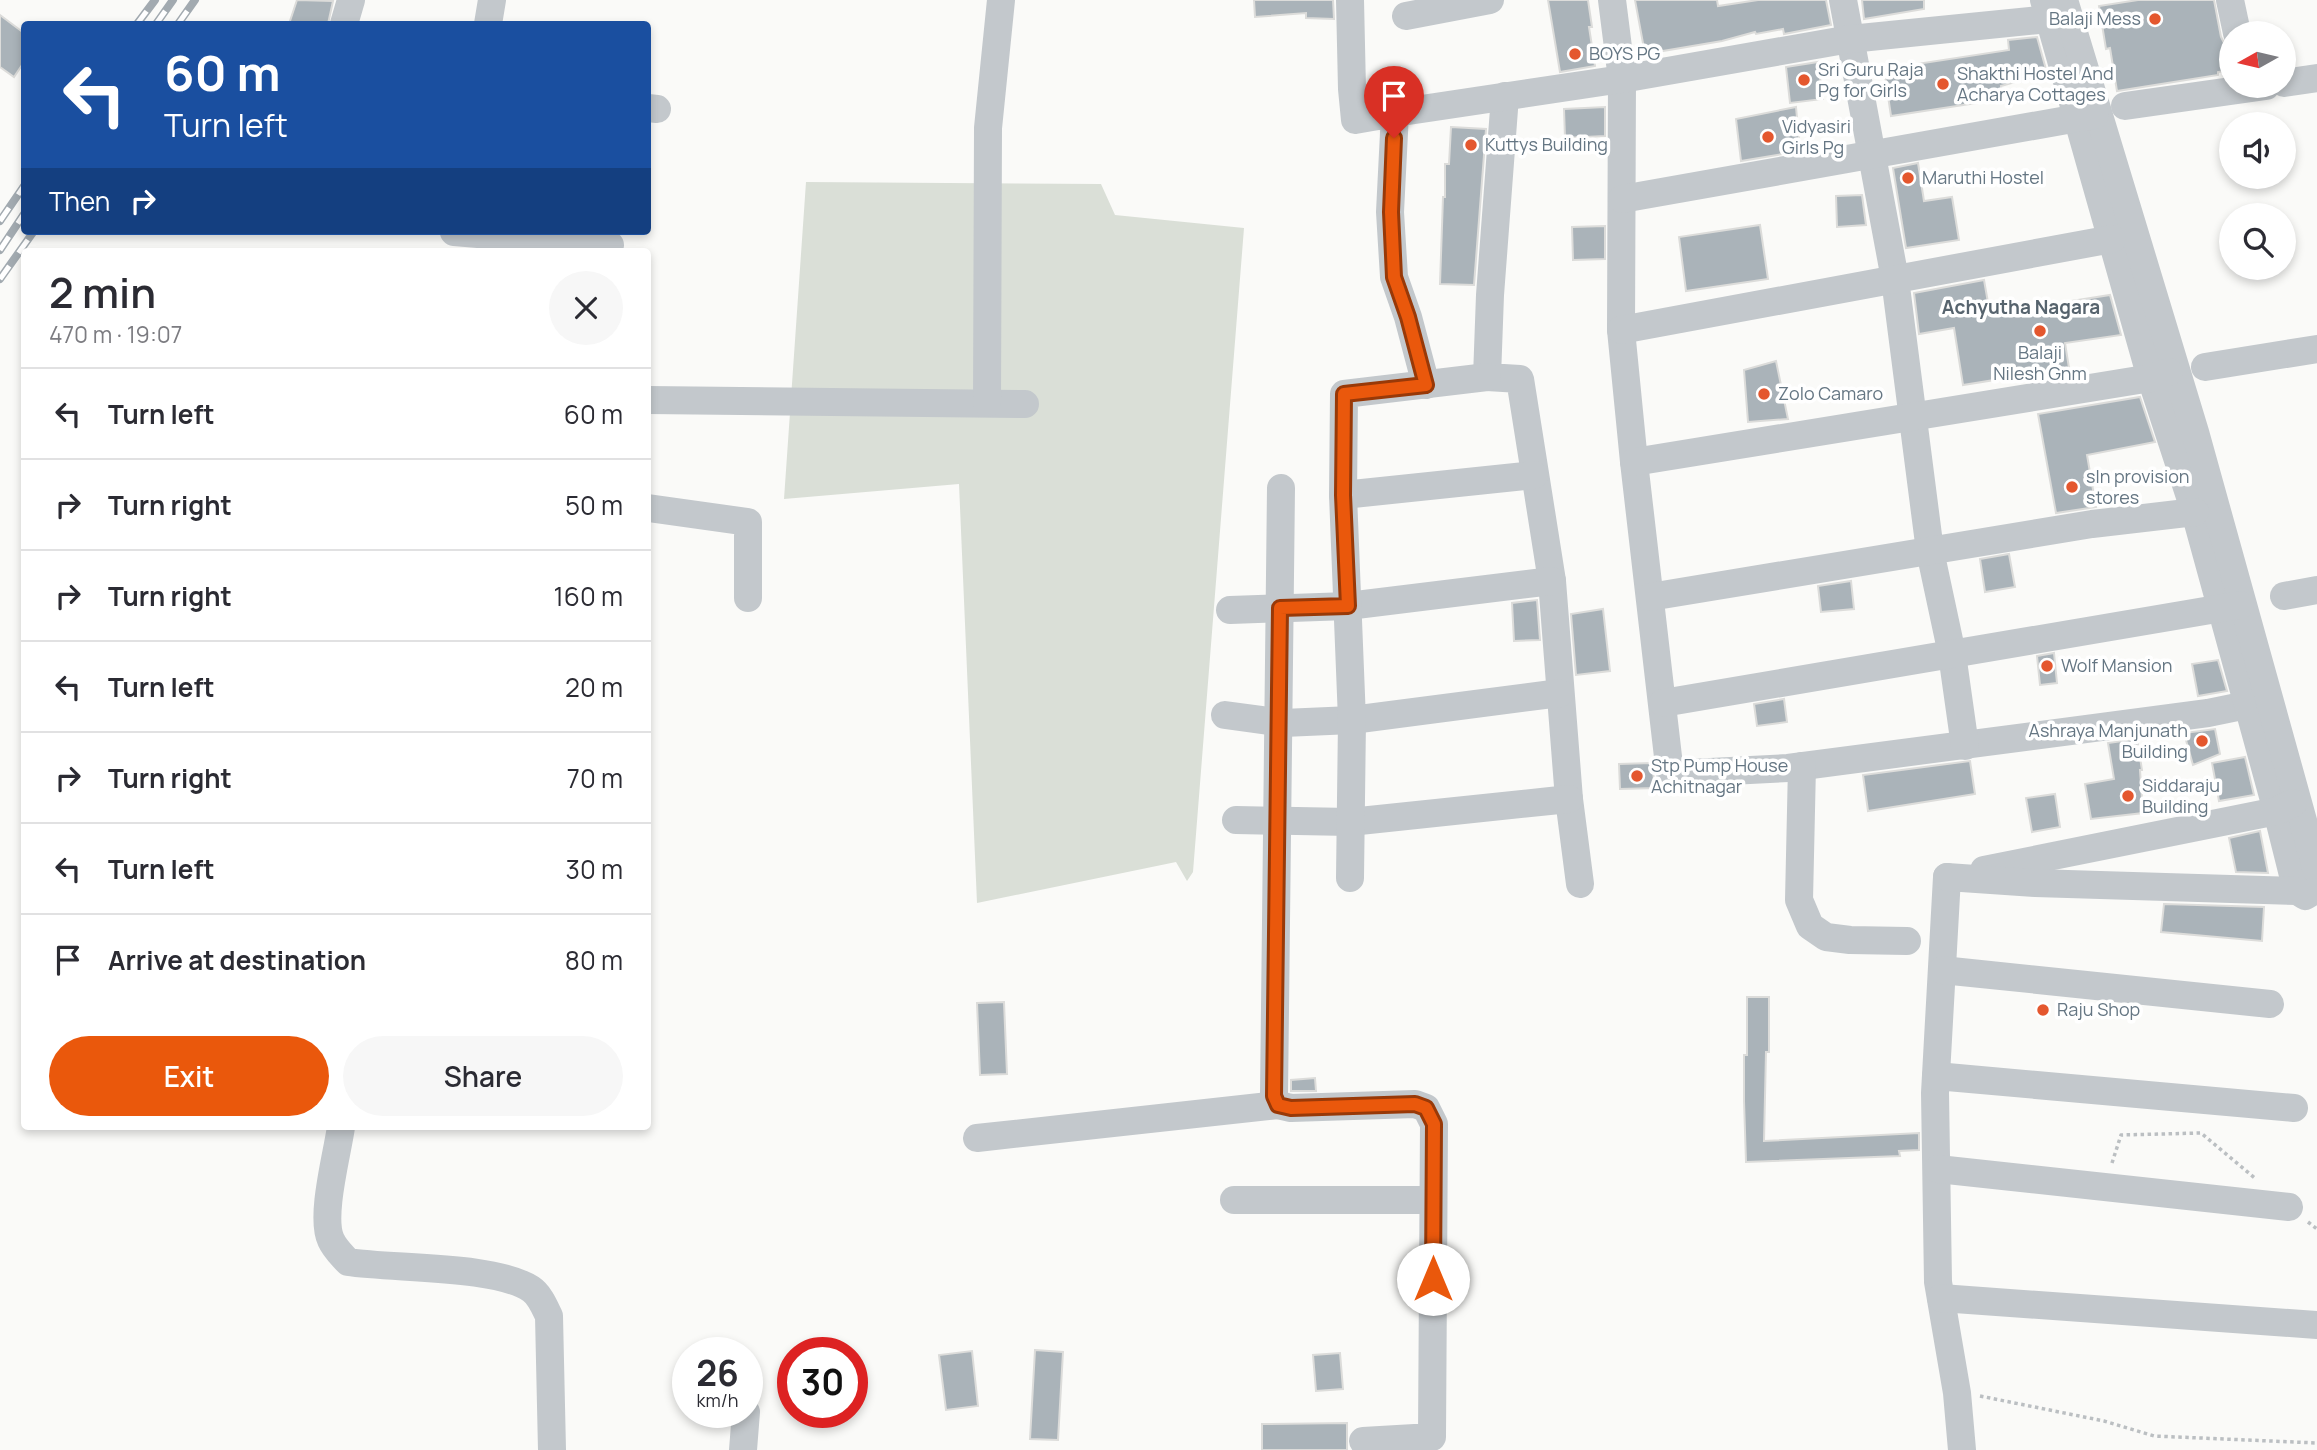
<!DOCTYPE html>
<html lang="en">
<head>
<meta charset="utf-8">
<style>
	body { margin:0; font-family:Manrope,sans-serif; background:#f7f7f7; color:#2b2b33; height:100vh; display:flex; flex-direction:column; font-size:26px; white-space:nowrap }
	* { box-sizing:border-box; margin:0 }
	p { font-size:23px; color:#7c7c81 }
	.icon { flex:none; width:38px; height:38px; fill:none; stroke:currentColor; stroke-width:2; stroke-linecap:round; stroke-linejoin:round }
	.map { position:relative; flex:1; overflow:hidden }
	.details { position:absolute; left:21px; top:248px; width:630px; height:882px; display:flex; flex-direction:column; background:#fff; border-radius:7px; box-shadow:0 4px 10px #0003 }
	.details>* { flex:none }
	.guide { position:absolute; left:21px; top:21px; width:630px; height:214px; border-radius:7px; box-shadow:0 4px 10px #0003; background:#1a4fa0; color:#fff; overflow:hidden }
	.needle { width:46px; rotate:262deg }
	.fabs { position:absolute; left:2219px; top:21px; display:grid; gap:14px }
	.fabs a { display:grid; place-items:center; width:77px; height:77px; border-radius:50%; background:#fff; box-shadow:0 4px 10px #0003; font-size:35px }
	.speed { position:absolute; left:672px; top:1337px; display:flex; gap:14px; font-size:35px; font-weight:700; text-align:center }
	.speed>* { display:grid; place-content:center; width:91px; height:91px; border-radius:50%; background:#fff; box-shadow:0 4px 10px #0003; line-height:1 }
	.speed small { font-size:18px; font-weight:400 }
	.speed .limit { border:10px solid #d22; background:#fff; color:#111 }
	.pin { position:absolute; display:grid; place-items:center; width:60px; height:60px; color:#fff; margin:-72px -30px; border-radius:50% 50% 50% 0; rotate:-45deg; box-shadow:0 0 7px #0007 }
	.pin .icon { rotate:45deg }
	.me { position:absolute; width:77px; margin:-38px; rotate:0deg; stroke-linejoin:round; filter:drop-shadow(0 0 5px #0008) }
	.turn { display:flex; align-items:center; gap:24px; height:147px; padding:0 28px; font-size:32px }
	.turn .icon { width:91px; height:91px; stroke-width:2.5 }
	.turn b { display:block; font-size:49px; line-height:60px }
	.then { display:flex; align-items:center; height:66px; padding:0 28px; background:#0003; gap:14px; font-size:26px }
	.round { display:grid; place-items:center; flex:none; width:74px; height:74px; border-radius:37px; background:#f7f7f7 }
	.summary { display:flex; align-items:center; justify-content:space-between; height:119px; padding:0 28px }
	h1 { font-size:42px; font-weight:600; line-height:52px }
	.action { display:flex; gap:14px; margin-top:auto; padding:14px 28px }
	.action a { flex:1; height:80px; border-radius:42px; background:#ea580c; color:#fff; font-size:28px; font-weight:600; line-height:80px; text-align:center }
	.action a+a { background:#f7f7f7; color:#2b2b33 }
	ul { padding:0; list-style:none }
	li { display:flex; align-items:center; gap:21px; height:91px; padding:0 28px; border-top:2px solid #e1e1e2 }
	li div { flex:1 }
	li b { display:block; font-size:26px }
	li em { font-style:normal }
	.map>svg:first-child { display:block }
	.green { fill:#dadfd7 }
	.building { fill:#aab3b9; stroke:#dcdcda; stroke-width:2 }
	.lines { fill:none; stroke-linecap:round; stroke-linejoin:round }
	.path { stroke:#bbbfc2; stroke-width:3.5; stroke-dasharray:3.5 3.5; stroke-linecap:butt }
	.minor { stroke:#c3c8cc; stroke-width:28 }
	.rail-casing { stroke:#a2aab0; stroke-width:8 }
	.rail { stroke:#fff; stroke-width:5; stroke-dasharray:16; stroke-linecap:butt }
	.route-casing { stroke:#983908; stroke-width:18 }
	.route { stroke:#ea580c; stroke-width:12 }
	.poi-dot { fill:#e4572e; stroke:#fff; stroke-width:2.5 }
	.labels { text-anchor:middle; stroke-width:7; stroke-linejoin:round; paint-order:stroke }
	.poi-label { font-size:18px; fill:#657683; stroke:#fff; text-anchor:start }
	.neighbourhood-label { font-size:19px; font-weight:bold; fill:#57646e; stroke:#fff }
</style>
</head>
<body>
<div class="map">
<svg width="2317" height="1450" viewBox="0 0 2317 1450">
	<rect width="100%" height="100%" fill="#fafaf8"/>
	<polygon class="green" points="806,182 1101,184 1115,215 1244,228 1193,872 1187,881 1176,862 977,903 959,484 784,499"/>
	<g class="building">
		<polygon points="297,0 333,1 328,24 289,24"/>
		<polygon points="1254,0 1333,0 1334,19 1306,18 1306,13 1255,17"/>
		<polygon points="1548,0 1588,0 1592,27 1589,27 1595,66 1560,72"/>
		<polygon points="1635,0 1717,0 1718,6 1758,0 1826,0 1831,25 1784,34 1783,29 1756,34 1755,32 1722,41 1645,54"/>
		<polygon points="1862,0 1924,0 1924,9 1864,19"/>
		<polygon points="2138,0 2214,0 2221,37 2225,45 2231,49 2231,70 2218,72 2218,75 2117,91 2110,48 2106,49 2099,6"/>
		<polygon points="0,15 24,33 24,62 14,77 0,67"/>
		<polygon points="2037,37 2047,73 2001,86 2003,99 1891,116 1884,69 2009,50 2008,40"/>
		<polygon points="1818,62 1823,99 1790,103 1786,67"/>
		<polygon points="1605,107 1605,136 1565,138 1564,109"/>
		<polygon points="1796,107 1800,151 1741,161 1736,119"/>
		<polygon points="1451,127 1486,129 1474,285 1440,284 1443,197 1445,197 1445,164 1449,164"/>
		<polygon points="1918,163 1924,201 1952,197 1959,240 1906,248 1893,168"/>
		<polygon points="1862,195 1866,225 1837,227 1836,196"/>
		<polygon points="1760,225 1768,279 1686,291 1679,237"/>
		<polygon points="1605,226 1605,259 1573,260 1572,227"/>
		<polygon points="1984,280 1990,314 2110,295 2121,335 2065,343 2069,368 1963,385 1954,328 1919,334 1914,293"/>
		<polygon points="1776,361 1788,419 1748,422 1744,370"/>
		<polygon points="2140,397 2155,442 2087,455 2096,507 2056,513 2038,414"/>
		<polygon points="2009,554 2015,587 1985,592 1980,559"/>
		<polygon points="1851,581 1854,609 1821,612 1818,586"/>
		<polygon points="1537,600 1540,640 1514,641 1512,603"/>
		<polygon points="1603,609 1610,671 1576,675 1571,614"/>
		<polygon points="2054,653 2057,683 2040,685 2037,656"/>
		<polygon points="2218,660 2227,691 2198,696 2192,664"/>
		<polygon points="1784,699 1787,722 1757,726 1754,704"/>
		<polygon points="2215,729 2220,754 2193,765 2184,733"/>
		<polygon points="2137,739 2142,770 2140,770 2143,813 2091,819 2085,784 2114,779 2108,743"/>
		<polygon points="2245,757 2254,795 2219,801 2212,763"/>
		<polygon points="1970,761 1975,794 1868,811 1863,775"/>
		<polygon points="1652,763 1655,788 1620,789 1619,764"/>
		<polygon points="2055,794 2060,827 2032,832 2026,798"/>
		<polygon points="2260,831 2268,873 2236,872 2229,838"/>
		<polygon points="2164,904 2264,907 2262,941 2161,932"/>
		<polygon points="1747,997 1769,997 1769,1052 1766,1052 1764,1141 1919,1133 1919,1150 1899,1151 1900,1156 1746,1162 1744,1101 1744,1055 1747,1055"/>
		<polygon points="1004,1002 1007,1074 980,1075 977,1003"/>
		<polygon points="1315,1078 1316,1091 1291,1091 1291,1080"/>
		<polygon points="1035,1350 1063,1352 1058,1440 1030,1439"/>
		<polygon points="972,1351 978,1406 946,1410 939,1355"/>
		<polygon points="1340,1353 1343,1389 1316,1391 1313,1355"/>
		<polygon points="1347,1423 1347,1450 1262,1450 1262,1424"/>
	</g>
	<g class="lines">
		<g class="path">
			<polyline points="2112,1163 2121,1135 2201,1133 2256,1179"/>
			<polyline points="2308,1222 2317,1229"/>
			<polyline points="1980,1396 2104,1421 2154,1436 2317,1443"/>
		</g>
		<g class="minor">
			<polyline points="1350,0 1352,89 1355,120 1395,113 1390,212 1394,277 1408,317 1426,385"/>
			<polyline points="1612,0 1622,79 1621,330 1634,462 1670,774 1788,768 2208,713 2247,705"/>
			<polyline points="1843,0 1895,279 1930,551 1952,654 1965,746"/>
			<polyline points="2044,0 2151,378 2195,512 2277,811 2297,891"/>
			<polyline points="2064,0 2195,432 2317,871"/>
			<polyline points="2230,0 2237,33"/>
			<polyline points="1406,16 1490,0"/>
			<polyline points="344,24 351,0"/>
			<polyline points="488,24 492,0"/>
			<polyline points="2284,83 2317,78"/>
			<polyline points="1505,96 1490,295 1487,377 1520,379 1552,581 1569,799 1580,884"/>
			<polyline points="2125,106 2266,86"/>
			<polyline points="648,108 657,109"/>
			<polyline points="1395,113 1622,79 1850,39 2049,19"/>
			<polyline points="1622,199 2095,115"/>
			<polyline points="454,232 610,245"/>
			<polyline points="1621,330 2112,239"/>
			<polyline points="2205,367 2317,349"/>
			<polyline points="648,400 1025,404"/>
			<polyline points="987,403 988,128 1001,0"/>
			<polyline points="1634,462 2151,378 2169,372"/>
			<polyline points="1281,488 1274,1095 1278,1105 1291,1108 1415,1104 1426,1108 1434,1124 1432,1437 1363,1441"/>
			<polyline points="1343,495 1534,475"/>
			<polyline points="648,508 748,522 748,598"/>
			<polyline points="2284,596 2317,590"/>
			<polyline points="1650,597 2092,524 2195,512"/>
			<polyline points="1230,610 1348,606 1552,581"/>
			<polyline points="1663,703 2240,605"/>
			<polyline points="1225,715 1283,723 1352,720 1560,693"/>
			<polyline points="1802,766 1799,900 1810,926 1826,937 1850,940 1907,941"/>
			<polyline points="1236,820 1350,822 1569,799"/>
			<polyline points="1984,870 2277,811 2293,803"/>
			<polyline points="1947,877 1935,1093 1938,1282 1957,1393 1962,1450"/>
			<polyline points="1947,877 2035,883 2297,891 2305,896 2312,892"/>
			<polyline points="1350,878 1352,720 1343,495 1344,394 1487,377"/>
			<polyline points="1942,970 2270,1004"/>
			<polyline points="1936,1076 2294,1108"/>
			<path d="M341,1127c-4,28 -21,90 -10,113 4,9 11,15 17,22 46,7 147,3 183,27 9,6 14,19 18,27l3,134"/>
			<polyline points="977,1138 1278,1105"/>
			<polyline points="1938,1169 2289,1207"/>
			<polyline points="1234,1200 1433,1200"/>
			<polyline points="1941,1298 2317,1325"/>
			<polyline points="743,1450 746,1412"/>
		</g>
		<defs>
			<g id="rail">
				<polyline points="137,24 155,0"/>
				<polyline points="156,24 173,0"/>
				<polyline points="178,24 195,0"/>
				<polyline points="0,221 24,186"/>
				<polyline points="0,250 24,214"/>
				<polyline points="0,279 34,231"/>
			</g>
		</defs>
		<use href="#rail" class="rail-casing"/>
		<use href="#rail" class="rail"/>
	</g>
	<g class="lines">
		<defs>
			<polyline id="route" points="1394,138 1391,212 1394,277 1408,317 1426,385 1344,394 1343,495 1348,606 1280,608 1274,1096 1278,1105 1291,1108 1415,1104 1426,1108 1434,1124 1433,1279"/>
		</defs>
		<use href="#route" class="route-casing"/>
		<use href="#route" class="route"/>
	</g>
	<g class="poi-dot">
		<circle cx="2155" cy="19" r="7"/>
		<circle cx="1575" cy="54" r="7"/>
		<circle cx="1804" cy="80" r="7"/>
		<circle cx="1943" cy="84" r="7"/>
		<circle cx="1768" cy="137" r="7"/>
		<circle cx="1471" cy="145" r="7"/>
		<circle cx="1908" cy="178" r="7"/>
		<circle cx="2040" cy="331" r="7"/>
		<circle cx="1764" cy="394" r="7"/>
		<circle cx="2072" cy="487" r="7"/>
		<circle cx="2047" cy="666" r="7"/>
		<circle cx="2202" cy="741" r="7"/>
		<circle cx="1637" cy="776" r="7"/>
		<circle cx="2128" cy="796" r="7"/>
		<circle cx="2043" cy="1010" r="7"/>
	</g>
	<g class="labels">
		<g class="poi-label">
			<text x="2141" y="25" text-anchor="end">Balaji Mess</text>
			<text x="1589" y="60">BOYS PG</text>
			<text x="1818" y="76">Sri Guru Raja<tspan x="1818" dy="21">Pg for Girls</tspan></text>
			<text x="1957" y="80">Shakthi Hostel And<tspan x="1957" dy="21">Acharya Cottages</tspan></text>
			<text x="1782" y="133">Vidyasiri<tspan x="1782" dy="21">Girls Pg</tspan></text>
			<text x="1485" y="151">Kuttys Building</text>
			<text x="1922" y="184">Maruthi Hostel</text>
			<text x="2040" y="359" text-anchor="middle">Balaji<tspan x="2040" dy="21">Nilesh Gnm</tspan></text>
			<text x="1778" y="400">Zolo Camaro</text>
			<text x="2086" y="483">sln provision<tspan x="2086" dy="21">stores</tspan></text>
			<text x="2061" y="672">Wolf Mansion</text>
			<text x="2188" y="737" text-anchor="end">Ashraya Manjunath<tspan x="2188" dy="21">Building</tspan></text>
			<text x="1651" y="772">Stp Pump House<tspan x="1651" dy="21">Achitnagar</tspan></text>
			<text x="2142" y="792">Siddaraju<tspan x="2142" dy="21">Building</tspan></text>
			<text x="2057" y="1016">Raju Shop</text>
		</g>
		<g class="neighbourhood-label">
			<text x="2021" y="314">Achyutha Nagara</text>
		</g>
	</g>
</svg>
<div class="fabs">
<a><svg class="needle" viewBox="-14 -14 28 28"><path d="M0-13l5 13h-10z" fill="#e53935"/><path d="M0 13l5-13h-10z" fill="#7c7c81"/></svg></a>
<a><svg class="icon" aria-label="sound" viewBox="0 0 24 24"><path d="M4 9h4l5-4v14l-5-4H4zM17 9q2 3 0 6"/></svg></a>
<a><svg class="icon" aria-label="search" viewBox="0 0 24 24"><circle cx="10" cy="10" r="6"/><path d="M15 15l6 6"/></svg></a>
</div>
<div class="speed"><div>26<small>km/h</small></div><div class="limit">30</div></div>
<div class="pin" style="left:1394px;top:138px;background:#d93025"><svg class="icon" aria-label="arrive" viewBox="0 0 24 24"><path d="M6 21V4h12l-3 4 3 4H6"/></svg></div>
<svg class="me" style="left:1433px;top:1279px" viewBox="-20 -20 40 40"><circle r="19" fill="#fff"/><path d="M0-13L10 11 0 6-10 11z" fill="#ea580c"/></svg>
<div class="guide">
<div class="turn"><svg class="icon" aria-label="left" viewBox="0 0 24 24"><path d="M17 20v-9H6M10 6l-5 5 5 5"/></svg><div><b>60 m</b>Turn left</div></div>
<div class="then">Then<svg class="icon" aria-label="right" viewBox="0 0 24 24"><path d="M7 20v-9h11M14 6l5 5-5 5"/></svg></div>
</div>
<section class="details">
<div class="summary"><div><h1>2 min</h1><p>470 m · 19:07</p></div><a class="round"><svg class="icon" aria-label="close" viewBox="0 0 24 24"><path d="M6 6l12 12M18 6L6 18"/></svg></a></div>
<ul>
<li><svg class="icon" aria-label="left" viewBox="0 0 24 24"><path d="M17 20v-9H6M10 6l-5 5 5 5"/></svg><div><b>Turn left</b></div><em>60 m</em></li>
<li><svg class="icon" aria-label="right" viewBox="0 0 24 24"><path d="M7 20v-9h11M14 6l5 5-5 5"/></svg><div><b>Turn right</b></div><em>50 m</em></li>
<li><svg class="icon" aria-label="right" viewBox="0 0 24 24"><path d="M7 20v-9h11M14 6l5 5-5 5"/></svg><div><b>Turn right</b></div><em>160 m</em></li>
<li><svg class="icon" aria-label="left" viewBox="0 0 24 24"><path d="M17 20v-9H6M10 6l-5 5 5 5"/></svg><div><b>Turn left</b></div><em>20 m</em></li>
<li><svg class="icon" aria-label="right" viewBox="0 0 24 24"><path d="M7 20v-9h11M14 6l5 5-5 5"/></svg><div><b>Turn right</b></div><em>70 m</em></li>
<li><svg class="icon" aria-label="left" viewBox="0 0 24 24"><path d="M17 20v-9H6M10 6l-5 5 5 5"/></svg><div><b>Turn left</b></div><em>30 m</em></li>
<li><svg class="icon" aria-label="arrive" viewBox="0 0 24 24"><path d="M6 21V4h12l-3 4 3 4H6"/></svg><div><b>Arrive at destination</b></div><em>80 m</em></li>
</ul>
<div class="action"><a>Exit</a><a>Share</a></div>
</section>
</div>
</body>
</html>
